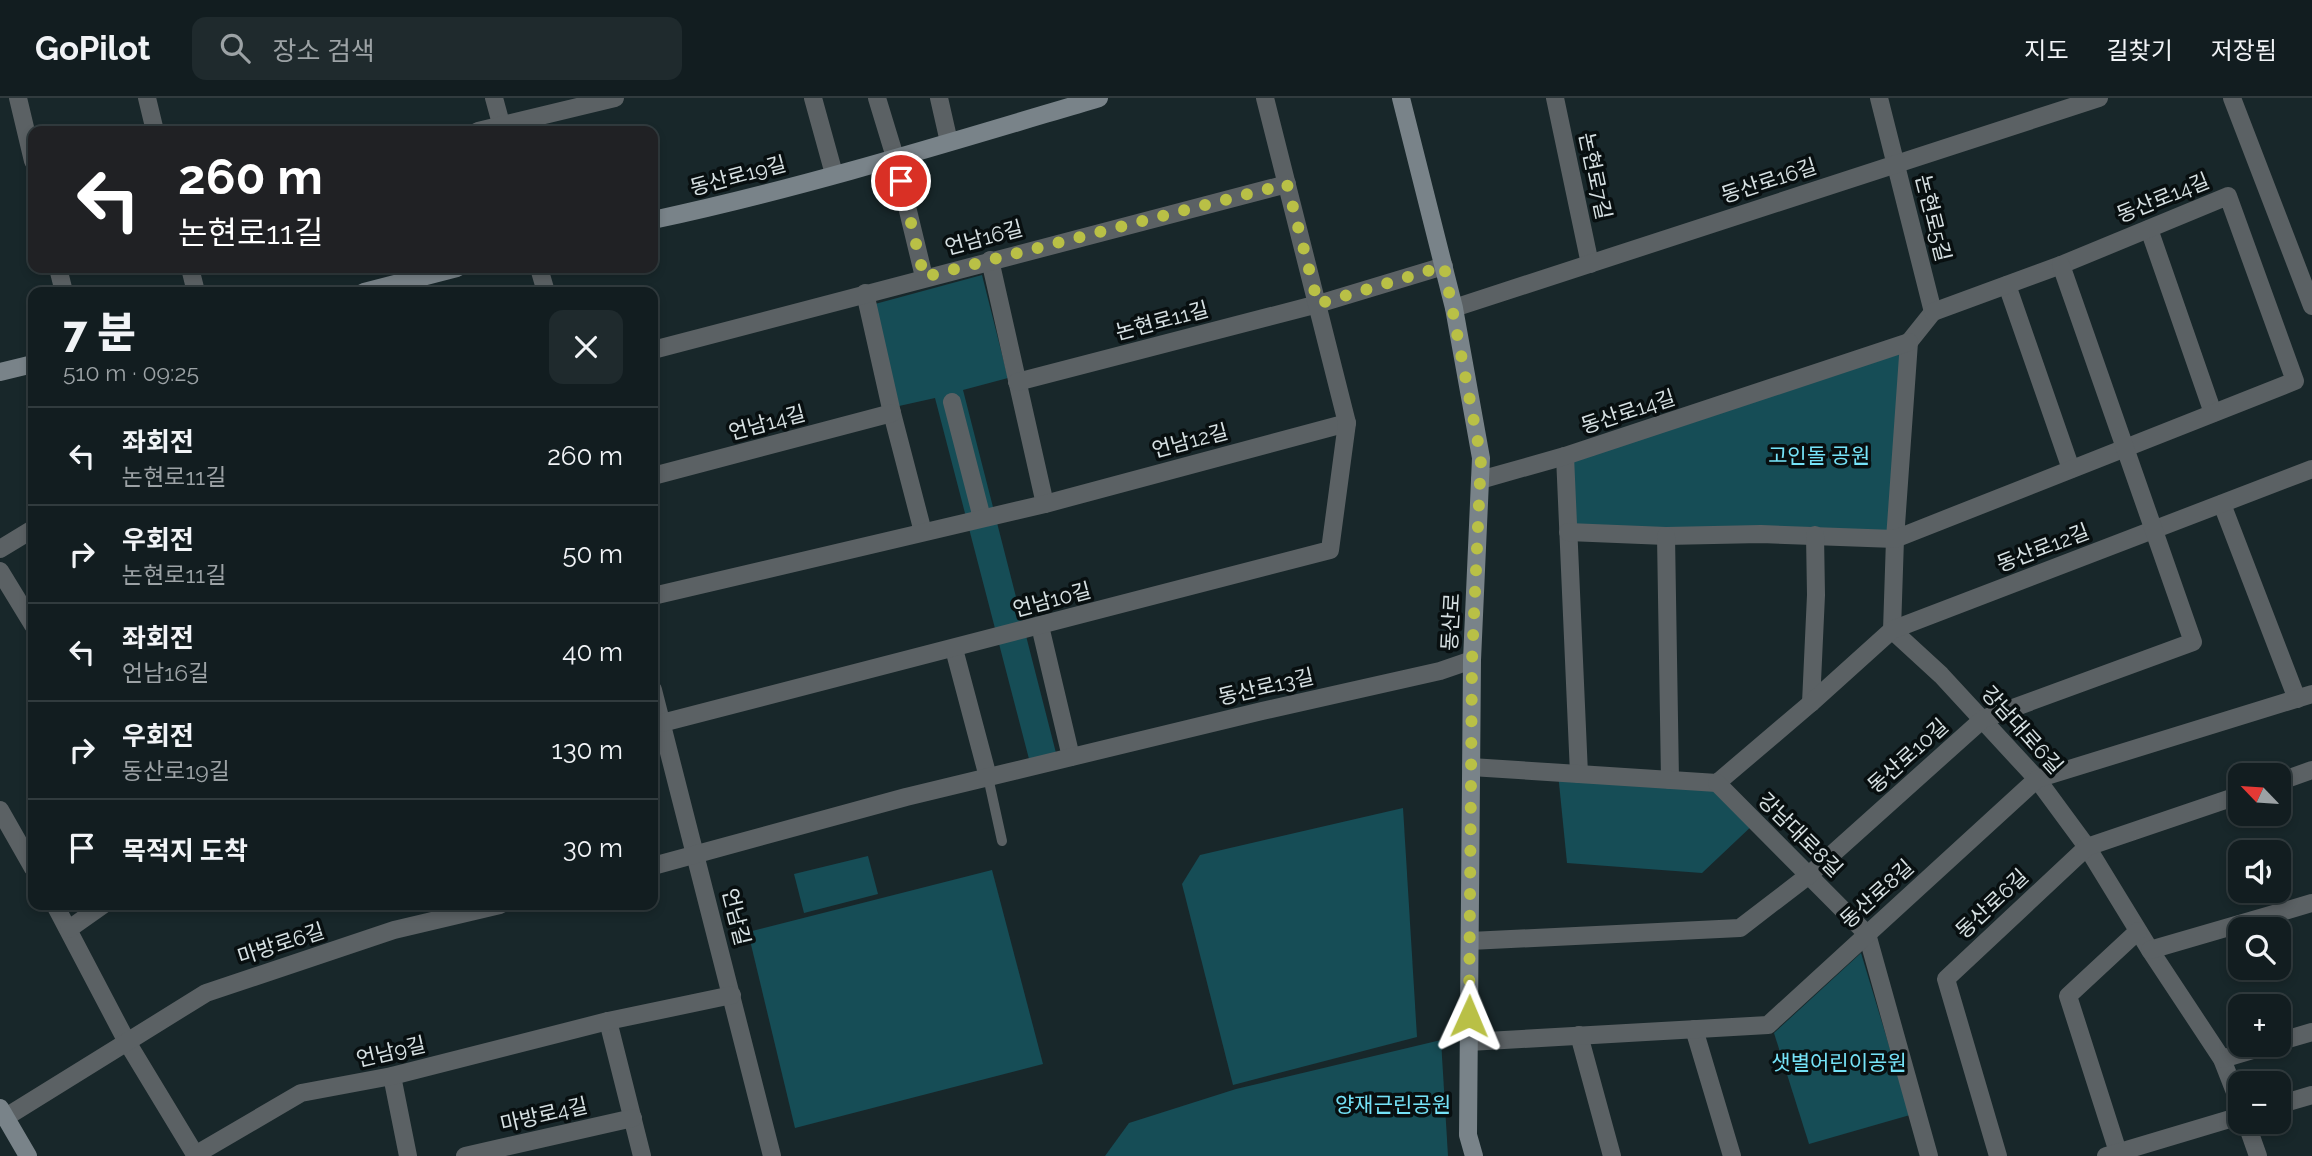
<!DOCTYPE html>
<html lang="ko">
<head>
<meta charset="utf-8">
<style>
	body { margin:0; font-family:Raleway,"Noto Sans KR",sans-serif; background:#1f2a2d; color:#f1f3f6; height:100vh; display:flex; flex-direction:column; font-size:26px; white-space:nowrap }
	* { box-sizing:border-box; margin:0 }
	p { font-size:23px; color:#9ca2a5 }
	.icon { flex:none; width:38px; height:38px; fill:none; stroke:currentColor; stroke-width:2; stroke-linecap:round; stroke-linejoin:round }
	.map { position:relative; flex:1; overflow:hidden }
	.panel { position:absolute; left:28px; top:189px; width:630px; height:623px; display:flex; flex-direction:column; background:#121d20; border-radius:14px; box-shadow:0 4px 10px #0003,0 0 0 2px #313b3e }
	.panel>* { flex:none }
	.top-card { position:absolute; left:28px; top:28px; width:630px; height:147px; border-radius:14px; box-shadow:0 4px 10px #0003,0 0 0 2px #313b3e; background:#202124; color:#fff; overflow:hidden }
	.needle { width:46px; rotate:295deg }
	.tools { position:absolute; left:2228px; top:665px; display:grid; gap:14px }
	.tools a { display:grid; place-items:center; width:63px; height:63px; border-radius:14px; background:#121d20; box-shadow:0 4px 10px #0003,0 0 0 2px #313b3e; font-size:35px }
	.pin { position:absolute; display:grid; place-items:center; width:60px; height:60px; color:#fff; margin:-30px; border:4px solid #fff; border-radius:50%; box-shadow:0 2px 7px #0007 }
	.me { position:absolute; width:77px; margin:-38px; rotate:1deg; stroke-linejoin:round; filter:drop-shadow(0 0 5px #0008) }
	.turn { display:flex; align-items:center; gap:24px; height:147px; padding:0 35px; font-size:32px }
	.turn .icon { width:91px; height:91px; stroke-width:2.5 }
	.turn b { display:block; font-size:49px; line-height:60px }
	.round { display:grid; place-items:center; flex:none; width:74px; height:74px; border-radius:14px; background:#1f2a2d }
	.head { display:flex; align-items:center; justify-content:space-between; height:119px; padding:0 35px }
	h1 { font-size:42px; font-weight:800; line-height:52px }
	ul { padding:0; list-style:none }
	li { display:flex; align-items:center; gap:21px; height:98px; padding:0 35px; border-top:2px solid #313b3e }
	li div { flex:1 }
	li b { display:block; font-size:26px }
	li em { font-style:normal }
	header { display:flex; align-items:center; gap:42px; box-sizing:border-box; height:98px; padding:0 35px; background:#121d20; border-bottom:2px solid #313b3e }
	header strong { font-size:33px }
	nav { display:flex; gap:38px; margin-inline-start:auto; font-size:24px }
	.search { width:490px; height:63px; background:#1f2a2d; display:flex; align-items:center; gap:18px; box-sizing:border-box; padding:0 24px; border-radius:14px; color:#9ca2a5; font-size:26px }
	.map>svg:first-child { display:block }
	.green { fill:#164d56 }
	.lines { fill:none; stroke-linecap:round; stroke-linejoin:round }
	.lane { stroke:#5b6164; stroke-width:10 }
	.street { stroke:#5b6164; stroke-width:18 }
	.secondary { stroke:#798389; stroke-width:18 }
	.route { stroke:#b9c046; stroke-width:12; stroke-dasharray:0 21.6 }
	.labels { text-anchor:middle; stroke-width:7; stroke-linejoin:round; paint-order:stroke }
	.street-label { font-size:21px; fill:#d7e1e3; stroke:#080f10 }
	.park-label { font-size:21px; fill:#75e2f7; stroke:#080f10 }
</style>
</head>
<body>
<header>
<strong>GoPilot</strong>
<div class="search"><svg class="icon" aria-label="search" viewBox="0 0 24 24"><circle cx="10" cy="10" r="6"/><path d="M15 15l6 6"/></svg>장소 검색</div>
<nav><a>지도</a><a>길찾기</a><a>저장됨</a></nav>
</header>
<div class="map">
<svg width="2312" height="1058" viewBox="0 0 2312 1058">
	<rect width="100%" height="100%" fill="#18272a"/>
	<g class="green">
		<polygon points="982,177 1008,280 963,292 1056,655 1029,661 935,300 899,308 875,206"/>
		<polygon points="1909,244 1895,441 1568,434 1565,358"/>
		<polygon points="1558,675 1717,685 1756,724 1702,775 1567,765"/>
		<polygon points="1403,710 1417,939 1233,987 1182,786 1200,757"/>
		<polygon points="868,758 878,796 804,815 794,776"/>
		<polygon points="992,772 1043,966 795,1030 748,834"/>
		<polygon points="1861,855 1910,1017 1809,1046 1774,935"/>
		<polygon points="1441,942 1448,1058 1105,1058 1129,1025 1236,991"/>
	</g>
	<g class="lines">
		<polyline class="lane" points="988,679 1002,743"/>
		<g class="street">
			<polyline points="18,0 33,63"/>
			<polyline points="147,0 155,33"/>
			<polyline points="494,0 503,33"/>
			<polyline points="813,0 834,76"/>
			<polyline points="877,0 895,59 924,179"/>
			<polyline points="939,0 949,44"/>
			<polyline points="1555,0 1590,166"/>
			<polyline points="1879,0 1933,214"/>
			<polyline points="2232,0 2312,208"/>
			<polyline points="478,33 615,0"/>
			<polyline points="2149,131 2213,315"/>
			<polyline points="990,162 1045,406"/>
			<polyline points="58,170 64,194"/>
			<polyline points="190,170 196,194"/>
			<polyline points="539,170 546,194"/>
			<polyline points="2007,187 2071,371"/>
			<polyline points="865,195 892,315 923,434"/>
			<polyline points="1454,210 2099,0"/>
			<polyline points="1909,244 1895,441 1892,532 1941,577 2037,681 2087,749 2150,852 2222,961 2240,1007"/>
			<polyline points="1909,244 1933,214"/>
			<polyline points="653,252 1287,86"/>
			<polyline points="1017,284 1318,206 1444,168"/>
			<polyline points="952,304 982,420"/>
			<polyline points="1565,358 1579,676"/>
			<polyline points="653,378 892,315"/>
			<polyline points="1480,382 1565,358 1909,244"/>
			<polyline points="2222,406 2297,601"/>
			<polyline points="1568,434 1666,438 1761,436 1895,441 2295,283 2228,98 2061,167 1933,214"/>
			<polyline points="1666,438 1670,682"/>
			<polyline points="0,451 33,431"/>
			<polyline points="0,473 33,527"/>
			<polyline points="653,498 1045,406 1347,325"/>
			<polyline points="1040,528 1071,659"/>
			<polyline points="954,551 988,679"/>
			<polyline points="653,592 772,1058"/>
			<polyline points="1811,605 1816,497 1815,437"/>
			<polyline points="662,625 1330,452 1347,325 1265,0"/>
			<polyline points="1471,669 1717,685 1811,605 1892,532 2312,371"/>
			<polyline points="2278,684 2312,672"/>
			<polyline points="1717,685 1867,836 1929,1058"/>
			<polyline points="0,712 33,770"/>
			<polyline points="653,768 906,699 1262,613 1440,573 1472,562"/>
			<polyline points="55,807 127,944 196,1058"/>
			<polyline points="69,831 103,807"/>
			<polyline points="1470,843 1740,830 1809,777 1983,621 2193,544 2061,167"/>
			<polyline points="2150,852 2312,805"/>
			<polyline points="608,923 642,1058"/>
			<polyline points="1694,931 1732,1058"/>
			<polyline points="1579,937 1612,1058"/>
			<polyline points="1469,944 1768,927 2037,681 2312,596"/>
			<polyline points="2278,944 2312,934"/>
			<polyline points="2222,961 2269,947"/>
			<polyline points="392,978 408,1058"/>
			<polyline points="2278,1007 2312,997"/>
			<polyline points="6,1019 206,895 394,832 500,807"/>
			<polyline points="2246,1024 2258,1058"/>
			<polyline points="2118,1054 2068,898 2138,833"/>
			<polyline points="195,1057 301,995 392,978 608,923 732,897"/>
			<polyline points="465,1058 633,1020"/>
			<polyline points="1998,1058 1946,881 2087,749 2240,697"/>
			<polyline points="2106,1058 2240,1018"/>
		</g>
		<g class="secondary">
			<polyline points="1401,0 1454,210 1481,360 1472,562 1468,1037 1474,1058"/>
			<path d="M653,122c150,-32 298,-78 446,-122"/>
			<polyline points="364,194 457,170"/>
			<polyline points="0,274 33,266"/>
			<polyline points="0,1010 28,1058"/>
		</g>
	</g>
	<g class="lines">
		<polyline class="route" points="901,83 924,179 1287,86 1318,206 1444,168 1481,360 1472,562 1469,918"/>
	</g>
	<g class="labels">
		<g class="street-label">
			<text transform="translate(738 78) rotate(-15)" y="7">동산로19길</text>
			<text transform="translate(1595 78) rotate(78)" y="7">논현로7길</text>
			<text transform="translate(1769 83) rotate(-18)" y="7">동산로16길</text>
			<text transform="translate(2163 100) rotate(-22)" y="7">동산로14길</text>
			<text transform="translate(1933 120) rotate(76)" y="7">논현로5길</text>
			<text transform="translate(984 140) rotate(-15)" y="7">언남16길</text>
			<text transform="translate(1162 223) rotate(-15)" y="7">논현로11길</text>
			<text transform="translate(1628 314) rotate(-18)" y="7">동산로14길</text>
			<text transform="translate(767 325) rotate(-15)" y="7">언남14길</text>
			<text transform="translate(1190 343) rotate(-15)" y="7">언남12길</text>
			<text transform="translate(2043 450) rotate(-21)" y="7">동산로12길</text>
			<text transform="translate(1052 502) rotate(-15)" y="7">언남10길</text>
			<text transform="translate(1451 524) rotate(-87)" y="7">동산로</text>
			<text transform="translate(1266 589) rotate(-13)" y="7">동산로13길</text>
			<text transform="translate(2022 632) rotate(48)" y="7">강남대로6길</text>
			<text transform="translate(1908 658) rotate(-42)" y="7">동산로10길</text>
			<text transform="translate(1800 737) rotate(45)" y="7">강남대로8길</text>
			<text transform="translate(1877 796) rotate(-42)" y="7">동산로8길</text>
			<text transform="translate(1992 806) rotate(-43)" y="7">동산로6길</text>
			<text transform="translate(736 819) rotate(76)" y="7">언남길</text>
			<text transform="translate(281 846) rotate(-18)" y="7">마방로6길</text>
			<text transform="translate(391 954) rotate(-13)" y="7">언남9길</text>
			<text transform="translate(544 1017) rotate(-13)" y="7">마방로4길</text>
		</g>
		<g class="park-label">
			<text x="1819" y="365">고인돌 공원</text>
			<text x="1839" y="972">샛별어린이공원</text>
			<text x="1393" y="1014">양재근린공원</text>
		</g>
	</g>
</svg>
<div class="tools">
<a><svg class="needle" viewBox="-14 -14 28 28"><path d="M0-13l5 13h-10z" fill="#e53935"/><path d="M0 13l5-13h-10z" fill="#9ca2a5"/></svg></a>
<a><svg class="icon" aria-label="sound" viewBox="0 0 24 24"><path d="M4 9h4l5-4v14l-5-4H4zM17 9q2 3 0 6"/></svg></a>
<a><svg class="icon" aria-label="search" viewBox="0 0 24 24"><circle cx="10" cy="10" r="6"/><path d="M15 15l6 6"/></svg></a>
<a>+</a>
<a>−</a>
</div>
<div class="pin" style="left:901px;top:83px;background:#d93025"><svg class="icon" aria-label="arrive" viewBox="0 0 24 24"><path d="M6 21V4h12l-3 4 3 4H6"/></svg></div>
<svg class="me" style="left:1469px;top:918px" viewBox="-20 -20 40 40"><path d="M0-17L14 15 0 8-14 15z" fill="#b9c046" stroke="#fff" stroke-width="4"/></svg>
<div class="top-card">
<div class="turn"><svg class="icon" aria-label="left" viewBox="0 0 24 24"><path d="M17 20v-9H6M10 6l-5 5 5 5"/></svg><div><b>260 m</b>논현로11길</div></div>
</div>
<section class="panel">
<div class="head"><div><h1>7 분</h1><p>510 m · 09:25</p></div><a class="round"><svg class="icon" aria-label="close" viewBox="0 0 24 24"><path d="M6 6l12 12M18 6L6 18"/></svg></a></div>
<ul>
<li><svg class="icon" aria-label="left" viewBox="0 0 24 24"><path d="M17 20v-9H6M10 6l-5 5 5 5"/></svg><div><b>좌회전</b><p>논현로11길</p></div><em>260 m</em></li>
<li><svg class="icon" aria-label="right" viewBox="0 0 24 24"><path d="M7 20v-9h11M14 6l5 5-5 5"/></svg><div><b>우회전</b><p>논현로11길</p></div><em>50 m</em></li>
<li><svg class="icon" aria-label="left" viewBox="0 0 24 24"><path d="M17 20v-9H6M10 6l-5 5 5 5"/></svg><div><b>좌회전</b><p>언남16길</p></div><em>40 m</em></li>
<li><svg class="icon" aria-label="right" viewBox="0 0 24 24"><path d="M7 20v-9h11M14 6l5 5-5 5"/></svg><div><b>우회전</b><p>동산로19길</p></div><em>130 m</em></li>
<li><svg class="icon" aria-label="arrive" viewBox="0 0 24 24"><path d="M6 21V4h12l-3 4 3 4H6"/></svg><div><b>목적지 도착</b></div><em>30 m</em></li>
</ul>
</section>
</div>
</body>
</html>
